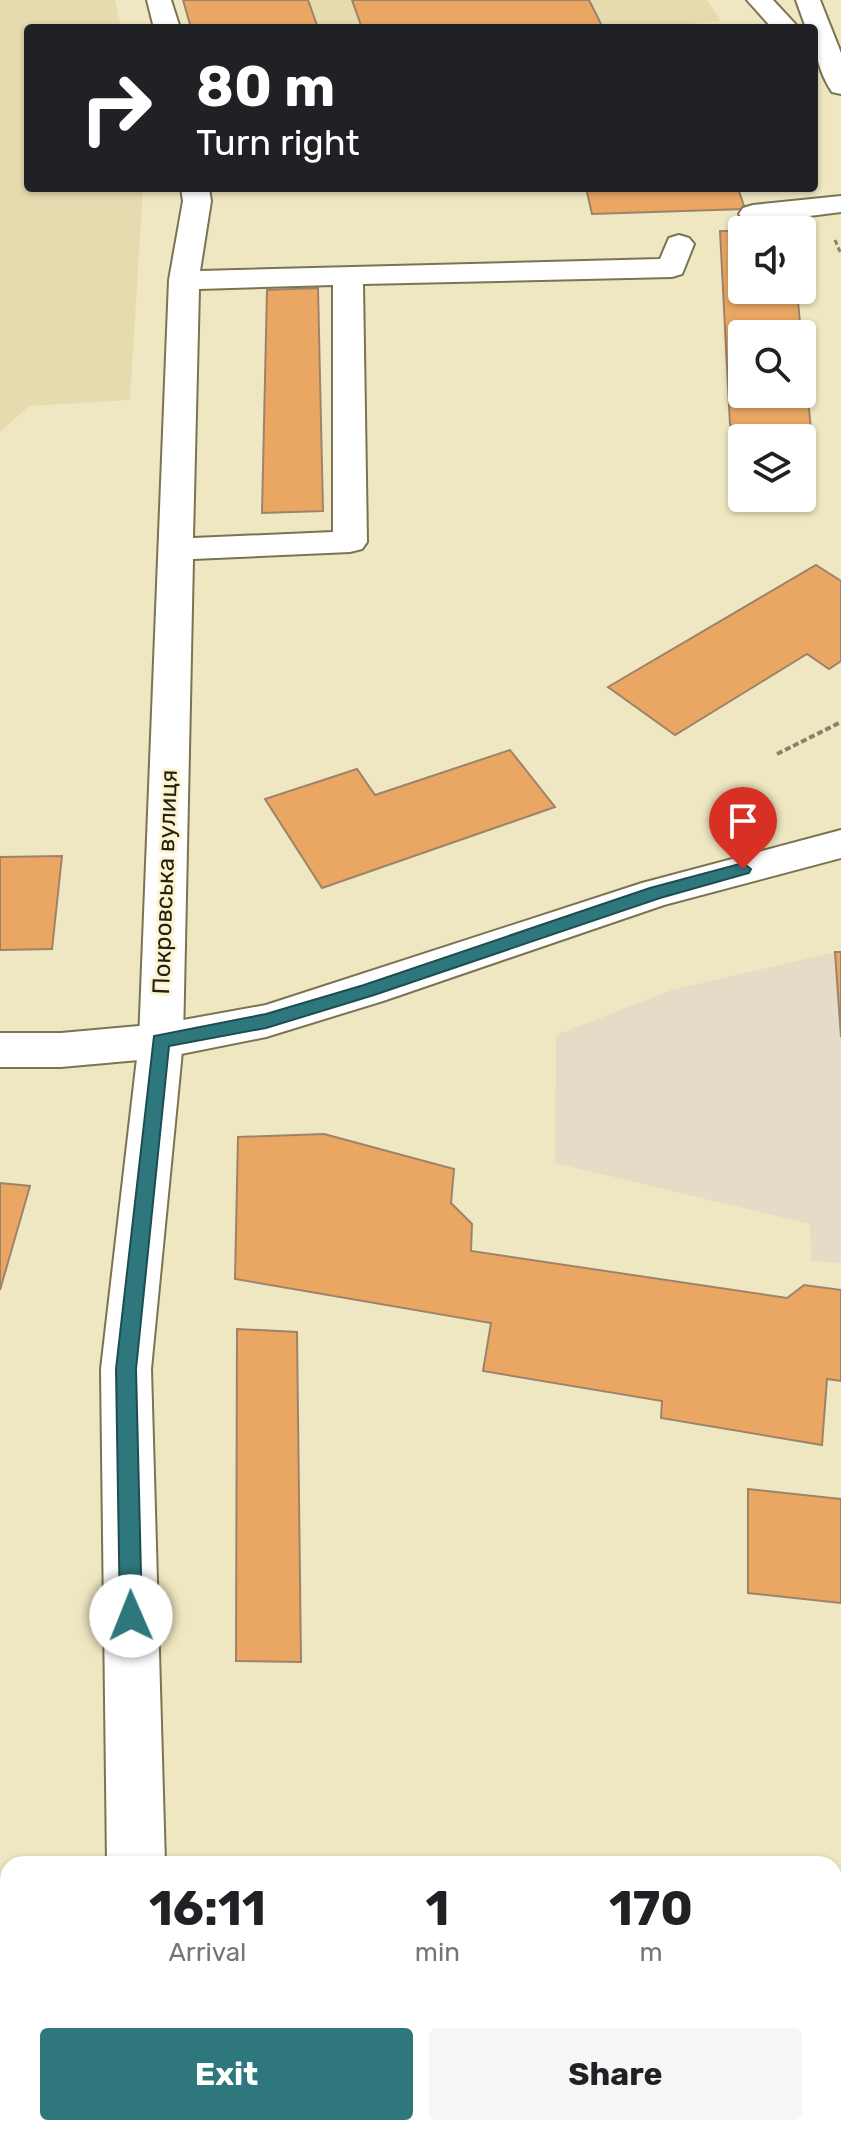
<!DOCTYPE html>
<html lang="en">
<head>
<meta charset="utf-8">
<style>
	body { margin:0; font-family:Rubik,sans-serif; background:#f6f6f6; color:#202124; height:100vh; display:flex; flex-direction:column; font-size:30px; white-space:nowrap }
	* { box-sizing:border-box; margin:0 }
	p { font-size:26px; color:#757577 }
	.icon { flex:none; width:44px; height:44px; fill:none; stroke:currentColor; stroke-width:2; stroke-linecap:round; stroke-linejoin:round }
	.map { position:relative; flex:1; overflow:hidden }
	.panel { position:absolute; left:0px; top:1856px; width:842px; height:280px; display:flex; flex-direction:column; background:#fff; border-radius:24px 24px 0 0; box-shadow:0 2px 6px #0004 }
	.panel>* { flex:none }
	.top-card { position:absolute; left:24px; top:24px; width:794px; height:168px; border-radius:8px; box-shadow:0 2px 6px #0004; background:#202124; color:#fff; overflow:hidden }
	.fabs { position:absolute; left:728px; top:216px; display:grid; gap:16px }
	.fabs a { display:grid; place-items:center; width:88px; height:88px; border-radius:8px; background:#fff; box-shadow:0 2px 6px #0004; font-size:40px }
	.pin { position:absolute; display:grid; place-items:center; width:68px; height:68px; color:#fff; margin:-82px -34px; border-radius:50% 50% 50% 0; rotate:-45deg; box-shadow:0 0 8px #0007 }
	.pin .icon { rotate:45deg }
	.me { position:absolute; width:88px; margin:-44px; rotate:359deg; stroke-linejoin:round; filter:drop-shadow(0 0 6px #0008) }
	.turn { display:flex; align-items:center; gap:28px; height:168px; padding:0 40px; font-size:36px }
	.turn .icon { width:104px; height:104px; stroke-width:2.5 }
	.turn b { display:block; font-size:56px; line-height:68px }
	.eta { display:flex; justify-content:space-evenly; align-items:center; height:136px; text-align:center }
	.eta b { font-size:48px; font-weight:700; line-height:56px }
	.primary-button { display:flex; gap:16px; margin-top:auto; padding:16px 40px }
	.primary-button a { flex:1; height:92px; border-radius:8px; background:#2e777d; color:#fff; font-size:32px; font-weight:700; line-height:92px; text-align:center }
	.primary-button a+a { background:#f6f6f6; color:#202124 }
	.map>svg:first-child { display:block }
	.built { fill:#e5dbae }
	.education { fill:#e4dcc6 }
	.building { fill:#eaa763; stroke:#9e8369; stroke-width:2 }
	.lines { fill:none; stroke-linecap:round; stroke-linejoin:round }
	.minor-casing { stroke:#7b7352; stroke-width:4 }
	.highway-casing { stroke:#7b7352; stroke-width:4 }
	.path-far1 { stroke:#888268; stroke-width:3; stroke-dasharray:5 3; stroke-linecap:butt }
	.path { stroke:#888268; stroke-width:4; stroke-dasharray:6 3; stroke-linecap:butt }
	.minor { fill:#fff; fill-rule:evenodd }
	.highway { fill:#fff; fill-rule:evenodd }
	.route { fill:#2e777d; stroke:#1e4d51; stroke-width:2 }
	.labels { text-anchor:middle; stroke-width:6; stroke-linejoin:round; paint-order:stroke }
	.street-label { font-size:24px; fill:#231f12; stroke:#fcf4ce }
</style>
</head>
<body>
<div class="map">
<svg width="841" height="2136" viewBox="0 0 841 2136">
	<rect width="100%" height="100%" fill="#efe7c1"/>
	<g class="built">
		<polygon points="0,0 115,0 121,28 28,28 28,188 143,188 130,400 29,406 0,432"/>
		<polygon points="183,0 707,0 721,21 642,28 191,28"/>
	</g>
	<polygon class="education" points="835,952 841,952 841,1263 811,1261 810,1224 555,1163 556,1035 672,990"/>
	<g class="building">
		<polygon points="183,0 308,0 318,28 191,28"/>
		<polygon points="352,0 589,0 603,28 362,28"/>
		<polygon points="586,188 738,188 745,209 592,214"/>
		<polygon points="720,231 742,231 742,290 797,290 801,334 742,334 742,394 802,394 802,340 811,429 730,425"/>
		<polygon points="318,288 323,511 262,513 267,290"/>
		<polygon points="816,565 841,581 841,661 829,669 807,654 675,735 608,687"/>
		<polygon points="510,750 555,807 322,888 265,799 357,769 375,795"/>
		<polygon points="62,856 52,949 0,950 0,857"/>
		<polygon points="835,952 841,952 841,1037"/>
		<polygon points="324,1134 454,1169 451,1203 472,1224 471,1251 787,1298 804,1285 841,1290 841,1381 827,1379 822,1445 661,1418 662,1401 483,1371 491,1323 235,1279 238,1137"/>
		<polygon points="0,1183 30,1186 0,1290"/>
		<polygon points="237,1329 297,1332 301,1662 236,1661"/>
		<polygon points="748,1489 841,1499 841,1603 748,1593"/>
	</g>
	<g class="lines">
		<defs>
			<g id="minor">
				<polygon points="147,0 171,0 180,28 154,28"/>
				<polygon points="747,0 773,0 799,28 772,28"/>
				<path d="M181,188h28l2,13 -11,70 460,-12 9,-21 10,-3 10,3 5,6 -12,30 -10,3 -309,7 4,258 -5,7 -12,3 -157,7 -10,482 -32,328 14,495h-58l-6,-495 38,-328 30,-761 14,-79zM333,285v247l-140,6 6,-249z"/>
				<polygon points="841,196 841,212 753,223 743,220 739,214 743,208 753,205"/>
				<rect x="111" y="2128" width="64" height="8"/>
			</g>
			<g id="highway">
				<path d="M796,0h24l21,53v41l-9,-2c-13,-19 -18,-42 -18,-64h-8z"/>
				<polygon points="841,830 841,858 664,905 383,1001 266,1037 161,1058 61,1067 0,1067 0,1033 61,1033 161,1024 266,1005 642,883"/>
			</g>
		</defs>
		<use href="#minor" class="minor-casing"/>
		<use href="#highway" class="highway-casing"/>
		<polyline class="path-far1" points="835,240 841,254"/>
		<polyline class="path" points="777,754 841,722"/>
		<use href="#minor" class="minor"/>
		<use href="#highway" class="highway"/>
	</g>
	<polygon class="route" points="743,863 751,869 749,873 660,898 374,995 266,1028 169,1046 136,1369 142,1616 139,1624 131,1627 123,1624 120,1616 116,1369 154,1036 266,1014 364,985 650,888"/>
	<g class="labels">
		<g class="street-label">
			<text transform="translate(165 882) rotate(-88)" y="8">Покровська вулиця</text>
		</g>
	</g>
</svg>
<div class="fabs">
<a><svg class="icon" aria-label="sound" viewBox="0 0 24 24"><path d="M4 9h4l5-4v14l-5-4H4zM17 9q2 3 0 6"/></svg></a>
<a><svg class="icon" aria-label="search" viewBox="0 0 24 24"><circle cx="10" cy="10" r="6"/><path d="M15 15l6 6"/></svg></a>
<a><svg class="icon" aria-label="layers" viewBox="0 0 24 24"><path d="M12 4l9 5-9 5-9-5zM3 14l9 5 9-5"/></svg></a>
</div>
<div class="pin" style="left:743px;top:869px;background:#d93025"><svg class="icon" aria-label="arrive" viewBox="0 0 24 24"><path d="M6 21V4h12l-3 4 3 4H6"/></svg></div>
<svg class="me" style="left:131px;top:1616px" viewBox="-20 -20 40 40"><circle r="19" fill="#fff"/><path d="M0-13L10 11 0 6-10 11z" fill="#2e777d"/></svg>
<div class="top-card">
<div class="turn"><svg class="icon" aria-label="right" viewBox="0 0 24 24"><path d="M7 20v-9h11M14 6l5 5-5 5"/></svg><div><b>80 m</b>Turn right</div></div>
</div>
<section class="panel">
<div class="eta">
<div><b>16:11</b><p>Arrival</p></div>
<div><b>1</b><p>min</p></div>
<div><b>170</b><p>m</p></div>
</div>
<div class="primary-button"><a>Exit</a><a>Share</a></div>
</section>
</div>
</body>
</html>
